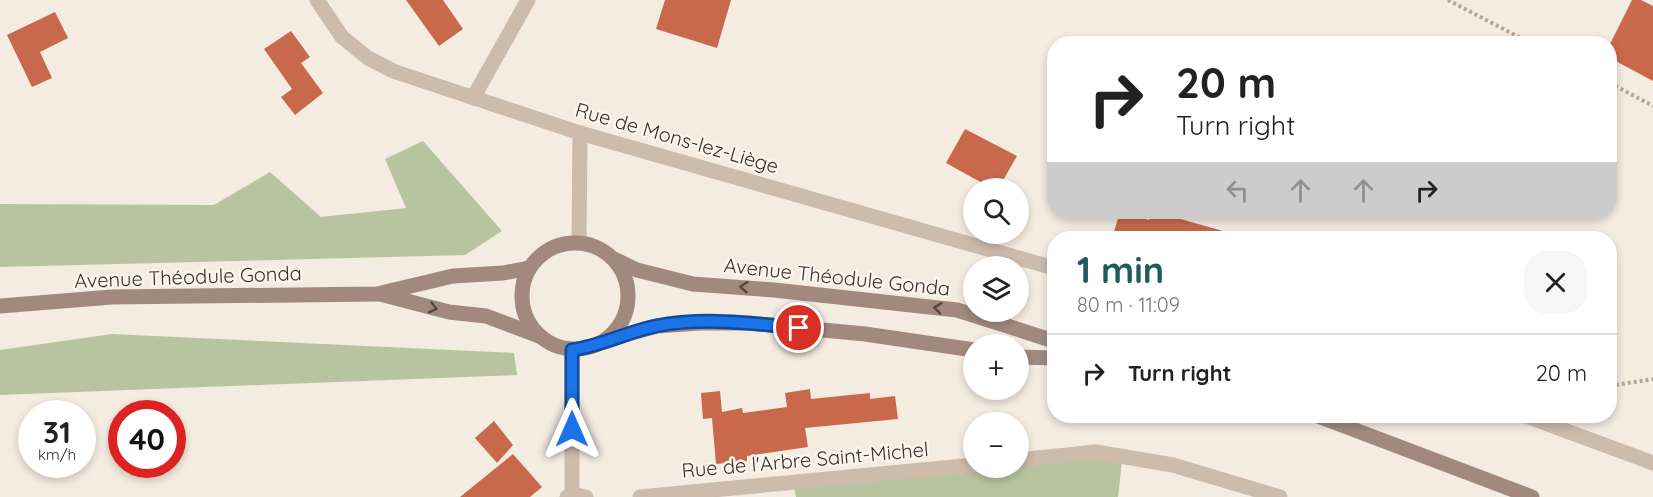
<!DOCTYPE html>
<html lang="en">
<head>
<meta charset="utf-8">
<style>
	body { margin:0; font-family:Quicksand,sans-serif; background:#f6f6f6; color:#222; height:100vh; display:flex; flex-direction:column; font-size:22px; white-space:nowrap }
	* { box-sizing:border-box; margin:0 }
	p { font-size:20px; color:#767676 }
	.icon { flex:none; width:33px; height:33px; fill:none; stroke:currentColor; stroke-width:2; stroke-linecap:round; stroke-linejoin:round }
	.map { position:relative; flex:1; overflow:hidden }
	.drawer { position:absolute; left:1047px; top:231px; width:570px; height:192px; display:flex; flex-direction:column; background:#fff; border-radius:24px; box-shadow:0 3px 9px #0003 }
	.drawer>* { flex:none }
	.banner { position:absolute; left:1047px; top:36px; width:570px; height:183px; border-radius:24px; box-shadow:0 3px 9px #0003; background:#fff; color:#222; overflow:hidden }
	.fabs { position:absolute; left:963px; top:178px; display:grid; gap:12px }
	.fabs a { display:grid; place-items:center; width:66px; height:66px; border-radius:50%; background:#fff; box-shadow:0 3px 9px #0003; font-size:30px }
	.speed { position:absolute; left:18px; top:400px; display:flex; gap:12px; font-size:30px; font-weight:700; text-align:center }
	.speed>* { display:grid; place-content:center; width:78px; height:78px; border-radius:50%; background:#fff; box-shadow:0 3px 9px #0003; line-height:1 }
	.speed small { font-size:15px; font-weight:400 }
	.speed .limit { border:9px solid #d22; background:#fff; color:#111 }
	.pin { position:absolute; display:grid; place-items:center; width:51px; height:51px; color:#fff; margin:-26px; border:3px solid #fff; border-radius:50%; box-shadow:0 2px 6px #0007 }
	.me { position:absolute; width:66px; margin:-33px; rotate:0deg; stroke-linejoin:round; filter:drop-shadow(0 0 4px #0008) }
	.turn { display:flex; align-items:center; gap:21px; height:126px; padding:0 30px; font-size:27px }
	.turn .icon { width:78px; height:78px; stroke-width:2.5 }
	.turn b { display:block; font-size:42px; line-height:51px }
	.lanes { display:flex; align-items:center; height:57px; padding:0 30px; background:#0003; justify-content:center; gap:30px; direction:ltr }
	.lanes .off { opacity:.35 }
	.round { display:grid; place-items:center; flex:none; width:63px; height:63px; border-radius:24px; background:#f6f6f6 }
	.head { display:flex; align-items:center; justify-content:space-between; height:102px; padding:0 30px }
	h1 { font-size:36px; font-weight:700; line-height:45px; color:#1f5a5e }
	ul { padding:0; list-style:none }
	li { display:flex; align-items:center; gap:18px; height:78px; padding:0 30px; border-top:2px solid #e0e0e0 }
	li div { flex:1 }
	li b { display:block; font-size:22px }
	li em { font-style:normal }
	.map>svg:first-child { display:block }
	.green { fill:#b8c4a0 }
	.building { fill:#c8694b }
	.lines { fill:none; stroke-linecap:round; stroke-linejoin:round }
	.path { stroke:#b9a596; stroke-width:4; stroke-dasharray:3 3; stroke-linecap:butt }
	.minor { stroke:#cdbbac; stroke-width:15 }
	.tertiary { stroke:#cdbbac; stroke-width:15 }
	.secondary { stroke:#a18a7d; stroke-width:15 }
	.oneway { stroke:#544640 }
	.route-casing { stroke:#114b97; stroke-width:15 }
	.route { stroke:#1a73e8; stroke-width:10 }
	.labels { text-anchor:middle; stroke-width:5; stroke-linejoin:round; paint-order:stroke }
	.street-label { font-size:20px; fill:#3b302b; stroke:#fbf5ee }
</style>
</head>
<body>
<div class="map">
<svg width="1653" height="497" viewBox="0 0 1653 497">
	<rect width="100%" height="100%" fill="#f4ebe1"/>
	<g class="green">
		<polygon points="423,141 502,231 465,255 0,267 0,204 214,205 270,172 321,217 406,208 385,159"/>
		<polygon points="112,334 514,353 517,375 0,395 0,350"/>
		<polygon points="1096,452 1122,461 1118,497 796,497 793,483 974,468 1018,468 1019,460"/>
	</g>
	<g class="building">
		<polygon points="406,0 443,0 463,29 439,46"/>
		<polygon points="665,0 731,0 717,48 656,29"/>
		<polygon points="1632,0 1641,0 1653,6 1653,81 1610,58 1610,44"/>
		<polygon points="55,12 68,38 40,52 52,78 32,87 7,35"/>
		<polygon points="291,31 310,57 301,63 323,93 295,115 281,97 292,89 264,49"/>
		<polygon points="965,129 1017,156 998,189 993,189 946,163"/>
		<polygon points="1120,212 1149,220 1151,212 1156,212 1230,233 1229,238 1112,238"/>
		<polygon points="810,389 811,399 870,393 870,399 895,396 898,419 805,428 808,447 747,456 747,461 716,464 712,418 703,419 701,393 720,391 722,412 742,408 743,413 787,407 785,393"/>
		<polygon points="494,421 513,445 497,463 475,438"/>
		<polygon points="513,454 542,487 530,497 460,497"/>
	</g>
	<g class="lines">
		<g class="path">
			<polyline points="1448,0 1532,44"/>
			<polyline points="1610,83 1653,106"/>
			<polyline points="1610,386 1653,379"/>
		</g>
		<g class="minor">
			<polyline points="473,98 528,0"/>
			<polyline points="580,133 1054,268"/>
			<polyline points="1526,416 1653,463"/>
			<polyline points="1018,460 1096,452 1173,465 1280,497"/>
			<polyline points="572,494 586,497"/>
			<polyline points="640,497 974,465"/>
		</g>
		<g class="tertiary">
			<polyline points="317,0 342,37 368,58 393,71 580,133 579,242"/>
			<polyline points="567,497 572,494 572,350"/>
		</g>
		<g class="secondary">
			<circle cx="575" cy="296" r="53"/>
			<polyline points="614,259 637,270 693,284 774,290 957,310 1054,341"/>
			<polyline points="380,294 449,312 486,316 539,336"/>
			<polyline points="0,306 112,297 377,294 453,276 503,273 529,268"/>
			<polyline points="605,340 657,326 700,323 749,323 865,334 974,350"/>
			<polyline points="1018,357 1054,358"/>
			<polyline points="1318,416 1532,497"/>
		</g>
	</g>
	<defs><path id="oneway-chevron" d="M-2-3.5L2.5 0L-2 3.5" fill="none" stroke-width="1.6" stroke-linecap="round" stroke-linejoin="round" transform="scale(1.5)"/></defs>
	<g class="oneway">
		<use href="#oneway-chevron" transform="translate(744 287) rotate(-176)"/>
		<use href="#oneway-chevron" transform="translate(433 308) rotate(14)"/>
		<use href="#oneway-chevron" transform="translate(938 308) rotate(-174)"/>
	</g>
	<g class="lines">
		<defs>
			<path id="route" d="M572,429v-79c29,-4 55,-18 84,-24 46,-9 97,-3 143,2"/>
		</defs>
		<use href="#route" class="route-casing"/>
		<use href="#route" class="route"/>
	</g>
	<g class="labels">
		<g class="street-label">
			<text transform="translate(677 138) rotate(16)" y="7">Rue de Mons-lez-Liège</text>
			<text transform="translate(188 277) rotate(-2)" y="7">Avenue Théodule Gonda</text>
			<text transform="translate(837 277) rotate(6)" y="7">Avenue Théodule Gonda</text>
			<text transform="translate(805 460) rotate(-5)" y="7">Rue de l'Arbre Saint-Michel</text>
		</g>
	</g>
</svg>
<div class="fabs">
<a><svg class="icon" aria-label="search" viewBox="0 0 24 24"><circle cx="10" cy="10" r="6"/><path d="M15 15l6 6"/></svg></a>
<a><svg class="icon" aria-label="layers" viewBox="0 0 24 24"><path d="M12 4l9 5-9 5-9-5zM3 14l9 5 9-5"/></svg></a>
<a>+</a>
<a>−</a>
</div>
<div class="speed"><div>31<small>km/h</small></div><div class="limit">40</div></div>
<div class="pin" style="left:799px;top:328px;background:#d93025"><svg class="icon" aria-label="arrive" viewBox="0 0 24 24"><path d="M6 21V4h12l-3 4 3 4H6"/></svg></div>
<svg class="me" style="left:572px;top:429px" viewBox="-20 -20 40 40"><path d="M0-17L14 15 0 8-14 15z" fill="#1a73e8" stroke="#fff" stroke-width="4"/></svg>
<div class="banner">
<div class="turn"><svg class="icon" aria-label="right" viewBox="0 0 24 24"><path d="M7 20v-9h11M14 6l5 5-5 5"/></svg><div><b>20 m</b>Turn right</div></div>
<div class="lanes"><svg class="icon off" aria-label="left" viewBox="0 0 24 24"><path d="M17 20v-9H6M10 6l-5 5 5 5"/></svg><svg class="icon off" aria-label="ahead" viewBox="0 0 24 24"><path d="M12 20V5M6 11l6-6 6 6"/></svg><svg class="icon off" aria-label="ahead" viewBox="0 0 24 24"><path d="M12 20V5M6 11l6-6 6 6"/></svg><svg class="icon" aria-label="right" viewBox="0 0 24 24"><path d="M7 20v-9h11M14 6l5 5-5 5"/></svg></div>
</div>
<section class="drawer">
<div class="head"><div><h1>1 min</h1><p>80 m · 11:09</p></div><a class="round"><svg class="icon" aria-label="close" viewBox="0 0 24 24"><path d="M6 6l12 12M18 6L6 18"/></svg></a></div>
<ul>
<li><svg class="icon" aria-label="right" viewBox="0 0 24 24"><path d="M7 20v-9h11M14 6l5 5-5 5"/></svg><div><b>Turn right</b></div><em>20 m</em></li>
</ul>
</section>
</div>
</body>
</html>
